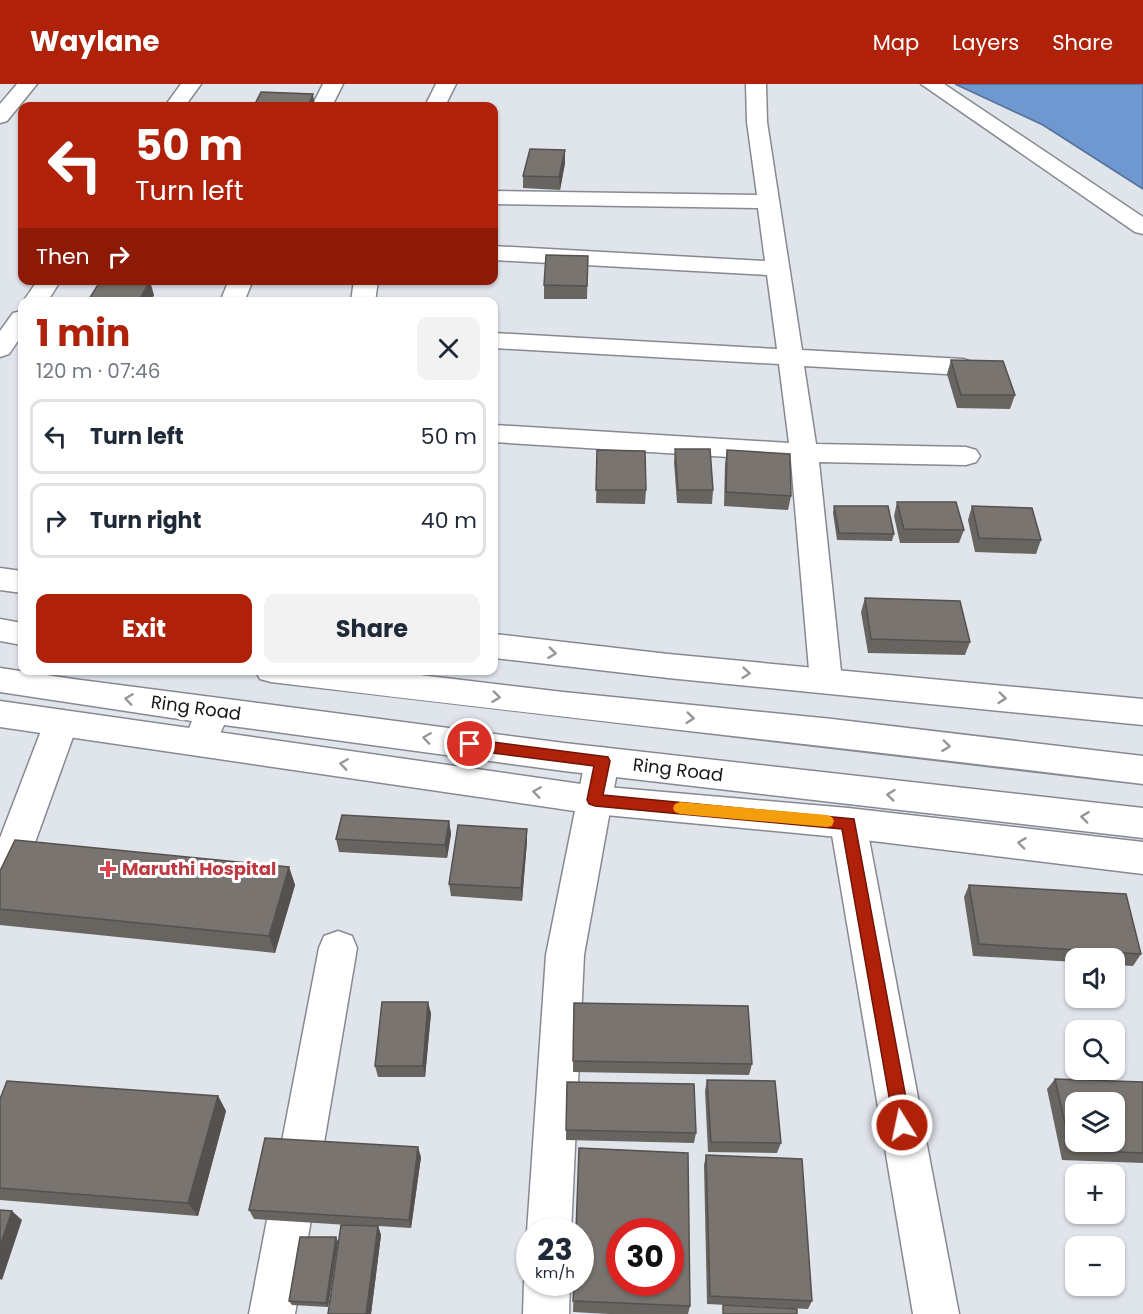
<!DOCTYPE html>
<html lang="en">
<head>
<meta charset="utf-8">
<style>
	body { margin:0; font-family:Poppins,sans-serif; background:#f2f2f3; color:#1f2937; height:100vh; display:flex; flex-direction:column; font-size:22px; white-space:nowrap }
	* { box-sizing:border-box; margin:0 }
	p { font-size:20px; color:#747a83 }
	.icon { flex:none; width:33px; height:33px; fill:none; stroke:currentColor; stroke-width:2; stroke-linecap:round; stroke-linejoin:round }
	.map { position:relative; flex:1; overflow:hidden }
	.panel { position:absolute; left:18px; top:213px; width:480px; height:378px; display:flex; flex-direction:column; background:#fff; border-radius:12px; box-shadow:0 2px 4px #0004 }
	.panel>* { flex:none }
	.hud { position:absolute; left:18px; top:18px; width:480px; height:183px; border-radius:12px; box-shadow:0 2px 4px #0004; background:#af2109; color:#fff; overflow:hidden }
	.controls { position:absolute; left:1065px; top:864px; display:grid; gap:12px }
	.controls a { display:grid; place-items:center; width:60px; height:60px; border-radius:12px; background:#fff; box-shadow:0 2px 4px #0004; font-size:30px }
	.speed { position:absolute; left:516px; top:1134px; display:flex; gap:12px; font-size:30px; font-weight:700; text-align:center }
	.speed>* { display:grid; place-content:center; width:78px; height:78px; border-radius:50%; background:#fff; box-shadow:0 2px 4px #0004; line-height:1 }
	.speed small { font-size:15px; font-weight:400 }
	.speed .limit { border:9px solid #d22; background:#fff; color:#111 }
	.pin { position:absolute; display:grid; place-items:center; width:51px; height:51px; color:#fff; margin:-26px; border:3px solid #fff; border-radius:50%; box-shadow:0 2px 6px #0007 }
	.me { position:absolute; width:66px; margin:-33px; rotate:350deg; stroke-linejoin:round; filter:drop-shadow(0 0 4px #0008) }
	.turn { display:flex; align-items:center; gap:21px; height:126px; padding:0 18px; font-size:27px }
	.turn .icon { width:78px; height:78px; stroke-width:2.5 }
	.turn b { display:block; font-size:42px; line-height:51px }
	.then { display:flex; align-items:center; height:57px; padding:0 18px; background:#0003; gap:12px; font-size:22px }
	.round { display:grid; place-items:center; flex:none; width:63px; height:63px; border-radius:12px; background:#f2f2f3 }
	.headline { display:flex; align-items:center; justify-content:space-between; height:102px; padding:0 18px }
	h1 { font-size:36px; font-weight:700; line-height:45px; color:#af2109 }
	.action { display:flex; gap:12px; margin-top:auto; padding:12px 18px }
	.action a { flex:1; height:69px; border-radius:12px; background:#af2109; color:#fff; font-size:24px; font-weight:700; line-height:69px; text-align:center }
	.action a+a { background:#f2f2f3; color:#1f2937 }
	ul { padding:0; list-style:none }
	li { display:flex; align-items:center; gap:18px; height:75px; margin:0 12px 9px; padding:0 6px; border:3px solid #e0e1e3; border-radius:12px }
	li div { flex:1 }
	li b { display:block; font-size:22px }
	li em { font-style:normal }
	header { display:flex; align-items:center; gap:36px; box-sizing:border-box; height:84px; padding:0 30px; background:#af2109; color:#fff }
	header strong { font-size:28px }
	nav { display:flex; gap:33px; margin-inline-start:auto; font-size:21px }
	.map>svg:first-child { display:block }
	.water { fill:#6f97d0; stroke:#557199; stroke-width:1.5 }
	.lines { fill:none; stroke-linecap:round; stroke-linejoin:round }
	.minor-casing { stroke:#868990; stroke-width:3 }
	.tertiary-casing { stroke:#868990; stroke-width:3 }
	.trunk-casing { stroke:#868990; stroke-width:3 }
	.minor { fill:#fff; fill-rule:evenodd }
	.tertiary { fill:#fff; fill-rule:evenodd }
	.trunk { fill:#fff; fill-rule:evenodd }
	.wall { fill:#68645f }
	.shaded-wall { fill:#55514e }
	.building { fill:#79746f; stroke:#55514e; stroke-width:1.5; fill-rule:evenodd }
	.oneway { stroke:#979798 }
	.route { fill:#af2109; stroke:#721506; stroke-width:1.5 }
	.slow { fill:#f59e0b }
	.health-dot { fill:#e0444e; stroke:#fff; stroke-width:2 }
	.labels { text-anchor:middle; stroke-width:6; stroke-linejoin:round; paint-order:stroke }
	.street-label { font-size:18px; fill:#17181a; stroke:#fff }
	.health-label { font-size:18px; font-weight:bold; fill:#be3a42; stroke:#fff; text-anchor:start }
</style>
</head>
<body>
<header>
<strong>Waylane</strong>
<nav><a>Map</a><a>Layers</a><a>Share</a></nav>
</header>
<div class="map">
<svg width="1143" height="1230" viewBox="0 0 1143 1230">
	<rect width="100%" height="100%" fill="#e0e4eb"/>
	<polygon class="water" points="955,0 1143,0 1143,105 1043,41"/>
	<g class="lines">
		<defs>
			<g id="minor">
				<polygon points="17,0 37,0 7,37 0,39 0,20"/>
				<polygon points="181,0 201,0 185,22 165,22"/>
				<polygon points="323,0 343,0 332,22 312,22"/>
				<polygon points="436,0 456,0 445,22 425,22"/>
				<polygon points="746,0 766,0 767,38 802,266 963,275 972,278 976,283 972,288 963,291 804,282 816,360 966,363 976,366 980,372 976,378 966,381 819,378 842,597 838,606 826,609 814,606 810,597 791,377 494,358 494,341 789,359 779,280 494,264 494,249 777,265 767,191 494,176 494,162 765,177 758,124 494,120 494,107 757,111 747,38"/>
				<polygon points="921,0 944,0 1143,133 1143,150 1135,148"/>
				<polygon points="38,196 61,196 47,218 22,219"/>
				<polygon points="229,196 253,196 244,218 220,218"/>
				<polygon points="354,196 378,196 375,218 351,218"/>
				<polygon points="22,227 22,251 9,270 0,273 0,247 13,229"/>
				<polygon points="61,626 73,630 78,639 19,803 13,814 0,819 0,754 44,639 49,630"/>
				<polygon points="602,663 614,667 619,677 584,871 571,1148 530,1148 530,1155 527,1148 546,871 585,677 590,667"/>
				<polygon points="848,724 861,729 866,739 959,1230 913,1230 830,739 835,729"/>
				<polygon points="338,847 352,852 357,864 295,1230 249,1230 319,864 324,852"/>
				<polygon points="530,1185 530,1198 570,1198 569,1230 523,1230 524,1198"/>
			</g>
			<g id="tertiary">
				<polygon points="0,484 22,487 22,509 0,506"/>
				<polygon points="494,550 668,570 1143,615 1143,641 668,594 494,574"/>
				<polygon points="0,617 595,702 848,724 1143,758 1143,790 848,754 595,730 0,643"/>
			</g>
			<g id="trunk">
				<polygon points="0,535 22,539 22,561 0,557"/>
				<polygon points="0,584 73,595 564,659 1143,724 1143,754 564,687 224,641 212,668 200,672 188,668 183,659 192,637 0,608"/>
				<path d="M255,586h123l185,22 269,27 311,37v28c-290,-36 -581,-66 -872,-102l-11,-3z"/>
			</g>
		</defs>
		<use href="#minor" class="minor-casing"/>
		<use href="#tertiary" class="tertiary-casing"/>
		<use href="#trunk" class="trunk-casing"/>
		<use href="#minor" class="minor"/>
		<use href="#tertiary" class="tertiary"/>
		<use href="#trunk" class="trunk"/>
	</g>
	<g class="wall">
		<polygon points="565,79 560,106 523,104 523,92"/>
		<polygon points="588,172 587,215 544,215 544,201"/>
		<polygon points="154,211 150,218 90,218 89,215"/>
		<polygon points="951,276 1015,311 1010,325 957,324 947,290"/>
		<polygon points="675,365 713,406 712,420 677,419 674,378"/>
		<polygon points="597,366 646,406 645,420 596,419"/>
		<polygon points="727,366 791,412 788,426 724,422 725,380"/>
		<polygon points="897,418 964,446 959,459 900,459 894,432"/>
		<polygon points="834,422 894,450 892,457 837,456 833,429"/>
		<polygon points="972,422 1041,456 1036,470 975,468 968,436"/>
		<polygon points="865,514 970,558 965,571 868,569 861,528"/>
		<polygon points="449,737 451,750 447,774 339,768 336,755"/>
		<polygon points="527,745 527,757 522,817 451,812 449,800"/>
		<polygon points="289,783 295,801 275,869 0,841 0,787"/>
		<polygon points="969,801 1141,870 1133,882 1114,881 1114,874 1076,874 1076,878 973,872 964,813"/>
		<polygon points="574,919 752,980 749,991 573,988"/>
		<polygon points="431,929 425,993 378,993 375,982"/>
		<polygon points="1055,995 1143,998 1143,1079 1062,1076 1047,1005"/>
		<polygon points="707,996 781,1059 777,1069 708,1068 705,1007"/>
		<polygon points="218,1012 226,1027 198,1132 0,1116 0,1015"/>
		<polygon points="566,1046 696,1049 694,1059 566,1056"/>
		<polygon points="706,1071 812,1217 808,1225 707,1220 704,1081"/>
		<polygon points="421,1073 411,1144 378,1142 381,1151 371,1230 328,1230 363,1142 254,1135 249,1126"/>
		<polygon points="336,1153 338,1158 328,1223 292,1221 289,1217"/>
		<polygon points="574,1198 690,1222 688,1230 609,1230 573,1228"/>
	</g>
	<g class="shaded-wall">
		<polygon points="313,10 315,22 308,22"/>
		<polygon points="565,66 565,79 560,106 559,93"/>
		<polygon points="150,197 154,211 150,218 138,218"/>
		<polygon points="449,737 451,750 447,774 445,761"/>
		<polygon points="527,745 527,757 522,817 521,804"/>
		<polygon points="289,783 295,801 275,869 269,852"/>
		<polygon points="428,918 431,929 425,993 423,982"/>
		<polygon points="218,1012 226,1027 198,1132 188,1119"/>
		<polygon points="418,1063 421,1073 411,1144 409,1136"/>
		<polygon points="12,1127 22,1136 2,1196 0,1195 0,1162"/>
		<polygon points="378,1142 381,1151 371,1230 366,1230"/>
		<polygon points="336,1153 338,1158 328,1223 326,1219"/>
	</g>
	<g class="building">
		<polygon points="261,8 313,10 308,22 254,22"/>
		<polygon points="530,65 565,66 559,93 523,92"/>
		<polygon points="546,171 588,172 587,202 544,201"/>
		<polygon points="101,196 140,196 150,197 138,218 89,215"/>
		<polygon points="65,216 84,218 64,218"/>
		<polygon points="951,276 1003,277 1015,311 961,311"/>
		<polygon points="675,365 710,365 713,406 678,406"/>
		<polygon points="597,366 645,367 646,406 596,406"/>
		<polygon points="727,366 790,370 791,412 726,408"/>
		<polygon points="897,418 956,418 964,446 904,445"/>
		<polygon points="834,422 888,422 894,450 839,449"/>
		<polygon points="972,422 1032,424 1041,456 979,454"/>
		<polygon points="865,514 960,517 970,558 871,555"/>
		<polygon points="342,731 449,737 445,761 336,755"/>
		<polygon points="458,741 527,745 521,804 449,800"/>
		<polygon points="15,756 289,783 269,852 0,825 0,787"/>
		<polygon points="969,801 1126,810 1141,870 979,860"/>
		<polygon points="382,918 428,918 423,982 375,982"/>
		<polygon points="574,919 748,922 752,980 573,977"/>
		<path d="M1055,995l88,3v71l-72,-3zM1076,1018h38v40h-38z"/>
		<polygon points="707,996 775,997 781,1059 711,1058"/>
		<polygon points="7,997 218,1012 188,1119 0,1104 0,1015"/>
		<polygon points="567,998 694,1000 696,1049 566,1046"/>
		<polygon points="265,1054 418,1063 409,1136 249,1126"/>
		<path d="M579,1064l109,5 2,153 -117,-5 1,-19h6v-50h-4zM620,1148h50v50h-50z"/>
		<polygon points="706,1071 802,1075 812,1217 710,1212"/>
		<polygon points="0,1126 12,1127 0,1162"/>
		<polygon points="341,1141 378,1142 366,1230 328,1230"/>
		<polygon points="300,1153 336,1153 326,1219 289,1217"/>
		<polygon points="723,1221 797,1225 797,1230 723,1230"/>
	</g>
	<defs><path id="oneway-chevron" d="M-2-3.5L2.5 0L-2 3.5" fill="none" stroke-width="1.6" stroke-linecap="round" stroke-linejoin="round" transform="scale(1.5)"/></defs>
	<g class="oneway">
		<use href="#oneway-chevron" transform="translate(552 569) rotate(7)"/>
		<use href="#oneway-chevron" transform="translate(746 589) rotate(5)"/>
		<use href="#oneway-chevron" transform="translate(496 613) rotate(7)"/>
		<use href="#oneway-chevron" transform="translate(1002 614) rotate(6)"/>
		<use href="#oneway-chevron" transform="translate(129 615) rotate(-172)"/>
		<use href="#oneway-chevron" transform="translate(690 634) rotate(6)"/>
		<use href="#oneway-chevron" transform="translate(427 654) rotate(-172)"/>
		<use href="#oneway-chevron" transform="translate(946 662) rotate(7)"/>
		<use href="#oneway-chevron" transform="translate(344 680) rotate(-172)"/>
		<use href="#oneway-chevron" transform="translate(537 708) rotate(-172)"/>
		<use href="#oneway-chevron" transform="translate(891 711) rotate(-174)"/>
		<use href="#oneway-chevron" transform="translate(1085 733) rotate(-173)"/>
		<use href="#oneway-chevron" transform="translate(1022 759) rotate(-173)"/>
	</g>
	<polygon class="route" points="470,655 608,673 610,677 603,711 854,735 911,1041 909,1047 902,1050 896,1047 894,1041 842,745 595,722 589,720 587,716 594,682 470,666 465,664 463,660 465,656"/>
	<polygon class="slow" points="680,718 827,731 832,733 834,737 832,742 827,743 680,730 675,728 673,724 675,720"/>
	<path class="health-dot" d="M105 776h6v6h6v6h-6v6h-6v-6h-6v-6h6z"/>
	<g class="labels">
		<g class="street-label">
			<text transform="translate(196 624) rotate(8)" y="6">Ring Road</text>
			<text transform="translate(678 686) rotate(7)" y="6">Ring Road</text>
		</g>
		<g class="health-label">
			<text x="122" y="791">Maruthi Hospital</text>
		</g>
	</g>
</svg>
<div class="controls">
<a><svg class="icon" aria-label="sound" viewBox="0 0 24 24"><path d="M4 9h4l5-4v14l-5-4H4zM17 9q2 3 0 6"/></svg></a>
<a><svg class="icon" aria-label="search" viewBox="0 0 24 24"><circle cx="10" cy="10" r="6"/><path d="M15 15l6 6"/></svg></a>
<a><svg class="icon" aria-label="layers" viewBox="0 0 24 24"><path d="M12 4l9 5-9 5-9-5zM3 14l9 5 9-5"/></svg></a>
<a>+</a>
<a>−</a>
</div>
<div class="speed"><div>23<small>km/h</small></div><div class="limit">30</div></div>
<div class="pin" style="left:470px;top:660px;background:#d93025"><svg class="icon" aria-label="arrive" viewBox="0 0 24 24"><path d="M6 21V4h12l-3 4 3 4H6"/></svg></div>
<svg class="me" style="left:902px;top:1041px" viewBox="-20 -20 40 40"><circle r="17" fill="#af2109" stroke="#fff" stroke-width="3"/><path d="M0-11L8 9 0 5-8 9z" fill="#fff"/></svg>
<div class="hud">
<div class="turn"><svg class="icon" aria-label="left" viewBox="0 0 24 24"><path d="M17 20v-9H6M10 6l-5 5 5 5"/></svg><div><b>50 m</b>Turn left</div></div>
<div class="then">Then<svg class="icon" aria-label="right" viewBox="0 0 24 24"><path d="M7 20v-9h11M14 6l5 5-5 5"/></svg></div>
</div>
<section class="panel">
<div class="headline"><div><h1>1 min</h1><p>120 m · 07:46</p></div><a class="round"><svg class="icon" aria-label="close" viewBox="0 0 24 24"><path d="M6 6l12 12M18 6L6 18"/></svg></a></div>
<ul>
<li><svg class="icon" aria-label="left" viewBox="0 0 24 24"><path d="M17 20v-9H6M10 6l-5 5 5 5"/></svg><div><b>Turn left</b></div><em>50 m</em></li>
<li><svg class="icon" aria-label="right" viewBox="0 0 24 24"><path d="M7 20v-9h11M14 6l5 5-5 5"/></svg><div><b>Turn right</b></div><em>40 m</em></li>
</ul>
<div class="action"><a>Exit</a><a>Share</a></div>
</section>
</div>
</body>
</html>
